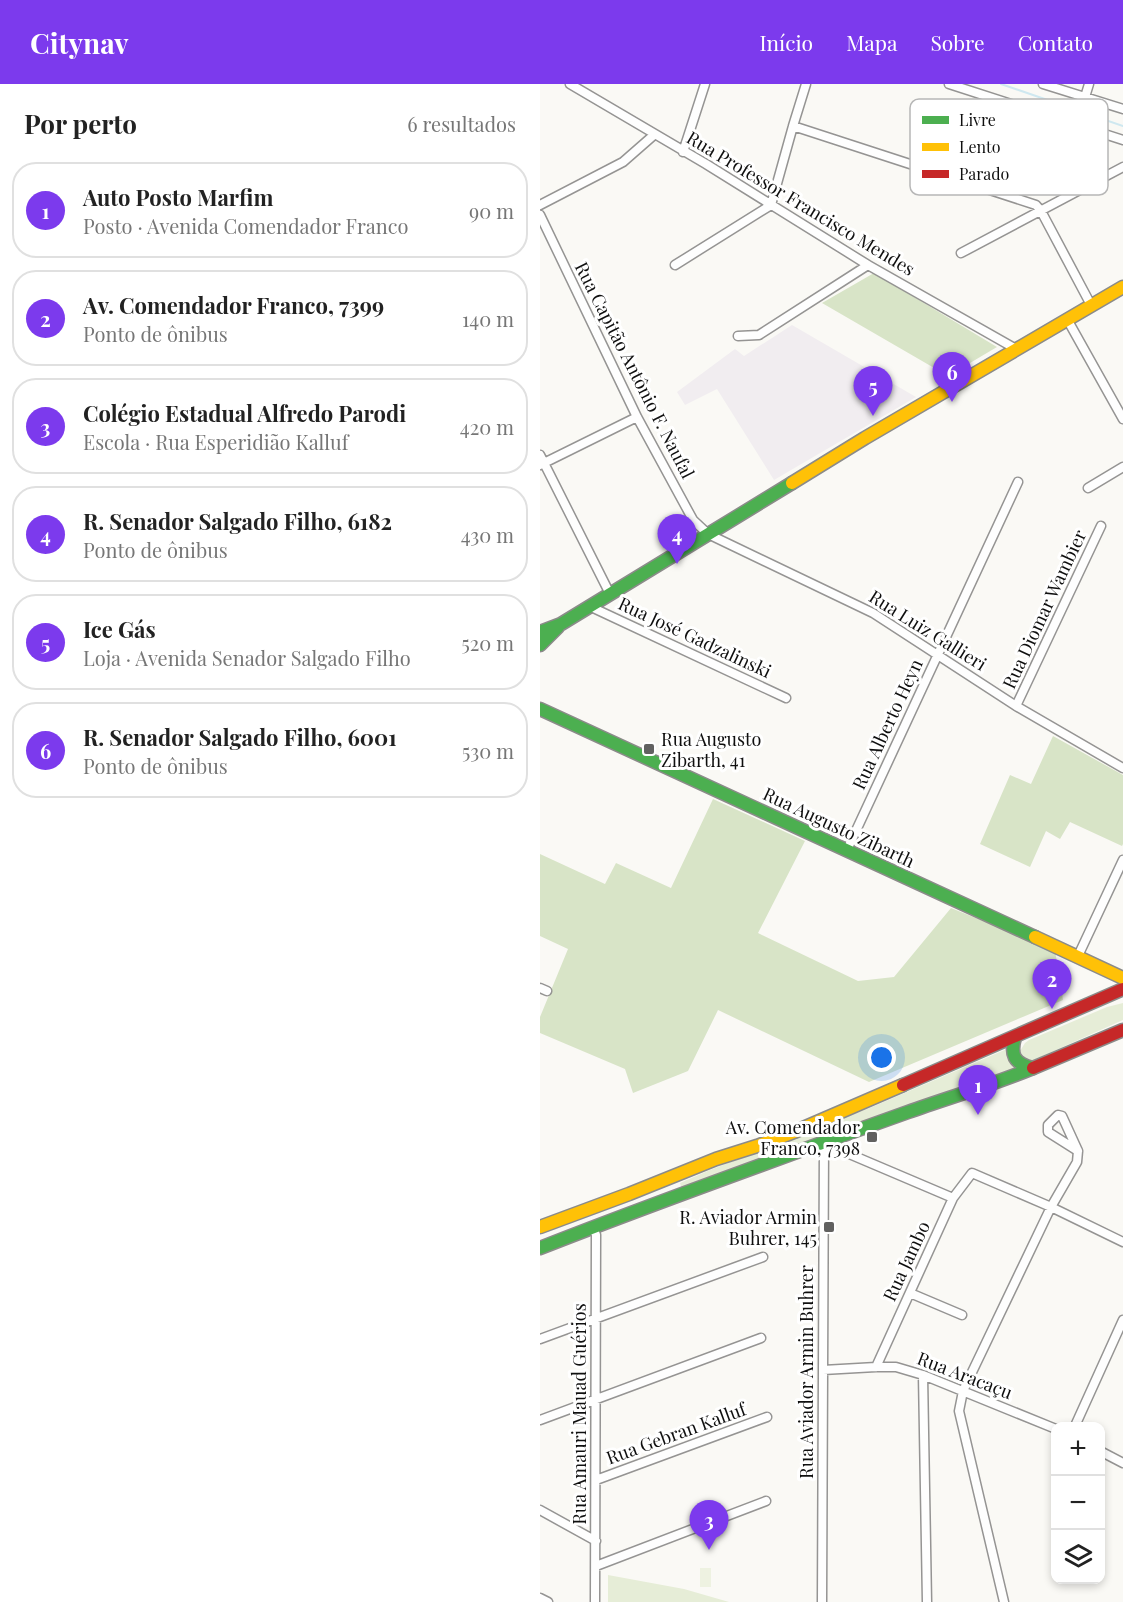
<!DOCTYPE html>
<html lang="pt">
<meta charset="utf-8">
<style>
:root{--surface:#fff;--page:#f6f6f6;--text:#222;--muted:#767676;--line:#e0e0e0;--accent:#7c3aed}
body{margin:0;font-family:"Playfair Display",serif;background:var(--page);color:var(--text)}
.controls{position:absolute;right:18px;bottom:18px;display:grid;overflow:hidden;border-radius:12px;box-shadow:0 3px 9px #0003}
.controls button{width:54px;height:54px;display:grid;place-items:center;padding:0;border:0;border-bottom:2px solid var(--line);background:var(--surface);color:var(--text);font:30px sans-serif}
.you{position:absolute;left:342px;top:974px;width:21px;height:21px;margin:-15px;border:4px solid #fff;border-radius:50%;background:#1a73e8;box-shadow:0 0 0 9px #1a73e833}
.badge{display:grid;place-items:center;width:39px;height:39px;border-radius:50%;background:var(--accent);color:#fff;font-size:20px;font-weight:700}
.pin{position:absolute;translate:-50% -50px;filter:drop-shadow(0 2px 3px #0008)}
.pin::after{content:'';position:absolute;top:32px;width:21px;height:18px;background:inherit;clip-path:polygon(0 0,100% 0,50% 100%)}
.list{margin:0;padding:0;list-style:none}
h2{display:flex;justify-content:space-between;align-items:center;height:78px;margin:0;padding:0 24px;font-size:26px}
h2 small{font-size:20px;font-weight:400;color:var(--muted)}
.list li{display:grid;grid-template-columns:39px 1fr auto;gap:18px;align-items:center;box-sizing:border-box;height:96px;margin:0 12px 12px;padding:0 12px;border:2px solid var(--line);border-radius:24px}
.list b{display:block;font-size:22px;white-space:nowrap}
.list p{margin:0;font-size:20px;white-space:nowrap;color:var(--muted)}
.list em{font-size:20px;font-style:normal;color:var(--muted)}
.icon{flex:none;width:33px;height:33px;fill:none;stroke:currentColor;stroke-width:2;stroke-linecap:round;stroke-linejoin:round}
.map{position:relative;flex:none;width:583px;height:1518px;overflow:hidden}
header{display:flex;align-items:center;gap:36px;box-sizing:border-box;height:84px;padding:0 30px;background:var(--accent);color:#fff}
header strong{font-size:28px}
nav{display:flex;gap:33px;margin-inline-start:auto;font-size:21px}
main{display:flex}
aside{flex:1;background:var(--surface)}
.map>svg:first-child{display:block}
</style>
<header>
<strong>Citynav</strong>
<nav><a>Início</a><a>Mapa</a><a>Sobre</a><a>Contato</a></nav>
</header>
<main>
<aside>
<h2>Por perto<small>6 resultados</small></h2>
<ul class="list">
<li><span class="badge">1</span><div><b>Auto Posto Marfim</b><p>Posto · Avenida Comendador Franco</p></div><em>90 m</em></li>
<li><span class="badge">2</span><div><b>Av. Comendador Franco, 7399</b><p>Ponto de ônibus</p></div><em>140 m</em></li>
<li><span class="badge">3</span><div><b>Colégio Estadual Alfredo Parodi</b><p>Escola · Rua Esperidião Kalluf</p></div><em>420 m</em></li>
<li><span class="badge">4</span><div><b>R. Senador Salgado Filho, 6182</b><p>Ponto de ônibus</p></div><em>430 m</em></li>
<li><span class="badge">5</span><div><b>Ice Gás</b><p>Loja · Avenida Senador Salgado Filho</p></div><em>520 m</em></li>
<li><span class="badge">6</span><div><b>R. Senador Salgado Filho, 6001</b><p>Ponto de ônibus</p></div><em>530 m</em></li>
</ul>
</aside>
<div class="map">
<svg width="583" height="1518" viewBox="0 0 583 1518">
<rect width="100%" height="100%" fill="#faf9f5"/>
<!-- industrial -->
<path fill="#f1edf0" d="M252,241L376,313L234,396L177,305L145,321L137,308L195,265L204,272Z"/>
<!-- green -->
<path fill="#e6edd7" d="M583,919V936L489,978L484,974L480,967L485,959L489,956L567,923Z
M469,964L480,982L142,1106L140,1099L170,1086L332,1023Z
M68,1491L144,1505L189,1518H68Z"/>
<!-- forest -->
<path fill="#d8e4c7" d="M334,189L457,263L408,292L282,219Z
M513,652L583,691V760L582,762L530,738L520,755L506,747L490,783L440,760L470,691L491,700Z
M173,715L265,757L218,849L318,897L354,893L411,824L515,866L523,916L329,998L178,926L148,987L93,1009L85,985L0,949V933L28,865L0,852V770L65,800L76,779L131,804Z"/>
<!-- pitch -->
<path fill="#eef2e1" d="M160,1484H171V1503H160Z"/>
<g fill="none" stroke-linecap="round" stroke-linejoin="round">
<!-- stream -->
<path stroke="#cfe8f0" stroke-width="2" d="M461,0L583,42"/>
<!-- street casing -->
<g stroke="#959493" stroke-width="11">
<path id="street" d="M30,0L166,80L328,181L476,265
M409,0L583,56
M503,0L583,25
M545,13L549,0
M253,42L496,121L501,127L551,221
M143,68L165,0
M0,121L83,78L115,50
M0,131L97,333L153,436L168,450L333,529L476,622L583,684
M421,169L583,83
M135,181L231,121L253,42L266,0
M527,235L583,335
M198,252L219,251L328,181
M0,371L70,510
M0,381L97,333
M548,404L583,383
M49,522L246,614
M476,622L561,442
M307,766L478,398
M538,872L583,776
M0,904L7,907
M518,1031L522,1032L538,1067L508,1048V1041Z
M307,1069L413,1114
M53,1143L56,1151L55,1518
M370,1209L422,1231
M0,1255L223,1173
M336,1283L413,1114L432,1089L511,1123L583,1158
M283,1286L336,1283H356L383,1291L516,1345
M383,1291L387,1518
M0,1336L221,1254
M535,1342L583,1236
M560,1367L583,1379
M56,1396L227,1333
M0,1426L56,1457
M56,1482L226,1417
M0,1514L8,1518
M282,1518L284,1059
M464,1518L419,1327L423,1307L511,1123L537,1078L538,1067"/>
</g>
<!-- fast casing -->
<g stroke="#8b8b89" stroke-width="15">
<path id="fast" d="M0,548L21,540L252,399
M0,561L18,543
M0,625L495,853
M475,953C470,971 474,979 492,984
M0,1164C122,1116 245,1072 368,1028C410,1013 452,1001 493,984"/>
</g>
<!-- slow casing -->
<g stroke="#8b8b89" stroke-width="15">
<path id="slow" d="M252,399L325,354L583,203
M495,853L583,894
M0,1143L89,1110L176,1075L217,1062L254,1048L363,1001"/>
</g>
<!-- jam casing -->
<g stroke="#8b8b89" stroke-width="15">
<path id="jam" d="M493,984L583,946
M363,1001L583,905"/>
</g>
<!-- street -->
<use href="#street" stroke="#fefefe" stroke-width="8"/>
<!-- fast -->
<use href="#fast" stroke="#4caf50" stroke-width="12"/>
<!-- slow -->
<use href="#slow" stroke="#ffc107" stroke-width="12"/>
<!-- jam -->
<use href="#jam" stroke="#c62828" stroke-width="12"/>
</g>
<!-- markers -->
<g fill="#616160" stroke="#fff" stroke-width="2">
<rect x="103" y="659" width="12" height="12" rx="3"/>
<rect x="326" y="1047" width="12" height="12" rx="3"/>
<rect x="283" y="1137" width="12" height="12" rx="3"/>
</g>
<g text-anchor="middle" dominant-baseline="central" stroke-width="6" stroke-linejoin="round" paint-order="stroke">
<!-- street labels -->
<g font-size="18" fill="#0f0f0f" stroke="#fff">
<text transform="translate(261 119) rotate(31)">Rua Professor Francisco Mendes</text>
<text transform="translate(95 286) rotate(63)">Rua Capitão Antônio F. Naufal</text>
<text transform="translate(504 525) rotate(-65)">Rua Diomar Wambier</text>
<text transform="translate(388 546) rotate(32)">Rua Luiz Gallieri</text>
<text transform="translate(155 553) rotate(25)">Rua José Gadzalinski</text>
<text transform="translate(347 640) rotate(-65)">Rua Alberto Heyn</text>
<text transform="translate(299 743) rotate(25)">Rua Augusto Zibarth</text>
<text transform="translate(366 1177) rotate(-65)">Rua Jambo</text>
<text transform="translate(266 1288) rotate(-90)">Rua Aviador Armin Buhrer</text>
<text transform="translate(425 1291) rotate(21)">Rua Aracaçu</text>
<text transform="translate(39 1330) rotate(-90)">Rua Amauri Mauad Guérios</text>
<text transform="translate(136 1349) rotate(-20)">Rua Gebran Kalluf</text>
</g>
<!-- poi labels -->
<g font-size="18" fill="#0f0f0f" stroke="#fff" text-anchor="end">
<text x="121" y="655" text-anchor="start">Rua Augusto<tspan x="121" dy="21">Zibarth, 41</tspan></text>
<text x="320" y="1043">Av. Comendador<tspan x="320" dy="21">Franco, 7398</tspan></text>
<text x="277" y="1133">R. Aviador Armin<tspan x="277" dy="21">Buhrer, 145</tspan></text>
</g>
</g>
<!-- legend -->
<rect x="370" y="15" width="198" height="96" rx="9" fill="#fff" stroke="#b7b7b7" stroke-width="1.5"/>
<rect x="382" y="32" width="27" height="8" fill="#4caf50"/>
<rect x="382" y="59" width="27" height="8" fill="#ffc107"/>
<rect x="382" y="86" width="27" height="8" fill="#c62828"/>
<g font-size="16" fill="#0f0f0f">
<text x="419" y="42">Livre</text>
<text x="419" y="69">Lento</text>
<text x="419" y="96">Parado</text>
</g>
</svg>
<div class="controls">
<button>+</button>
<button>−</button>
<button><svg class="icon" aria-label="layers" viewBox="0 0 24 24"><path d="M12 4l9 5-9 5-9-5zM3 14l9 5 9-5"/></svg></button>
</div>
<div class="you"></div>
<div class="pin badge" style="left:438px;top:1031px">1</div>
<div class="pin badge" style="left:512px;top:925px">2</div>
<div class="pin badge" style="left:169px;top:1466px">3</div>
<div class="pin badge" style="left:137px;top:480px">4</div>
<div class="pin badge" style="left:333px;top:332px">5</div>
<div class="pin badge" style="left:412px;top:318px">6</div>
</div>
</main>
